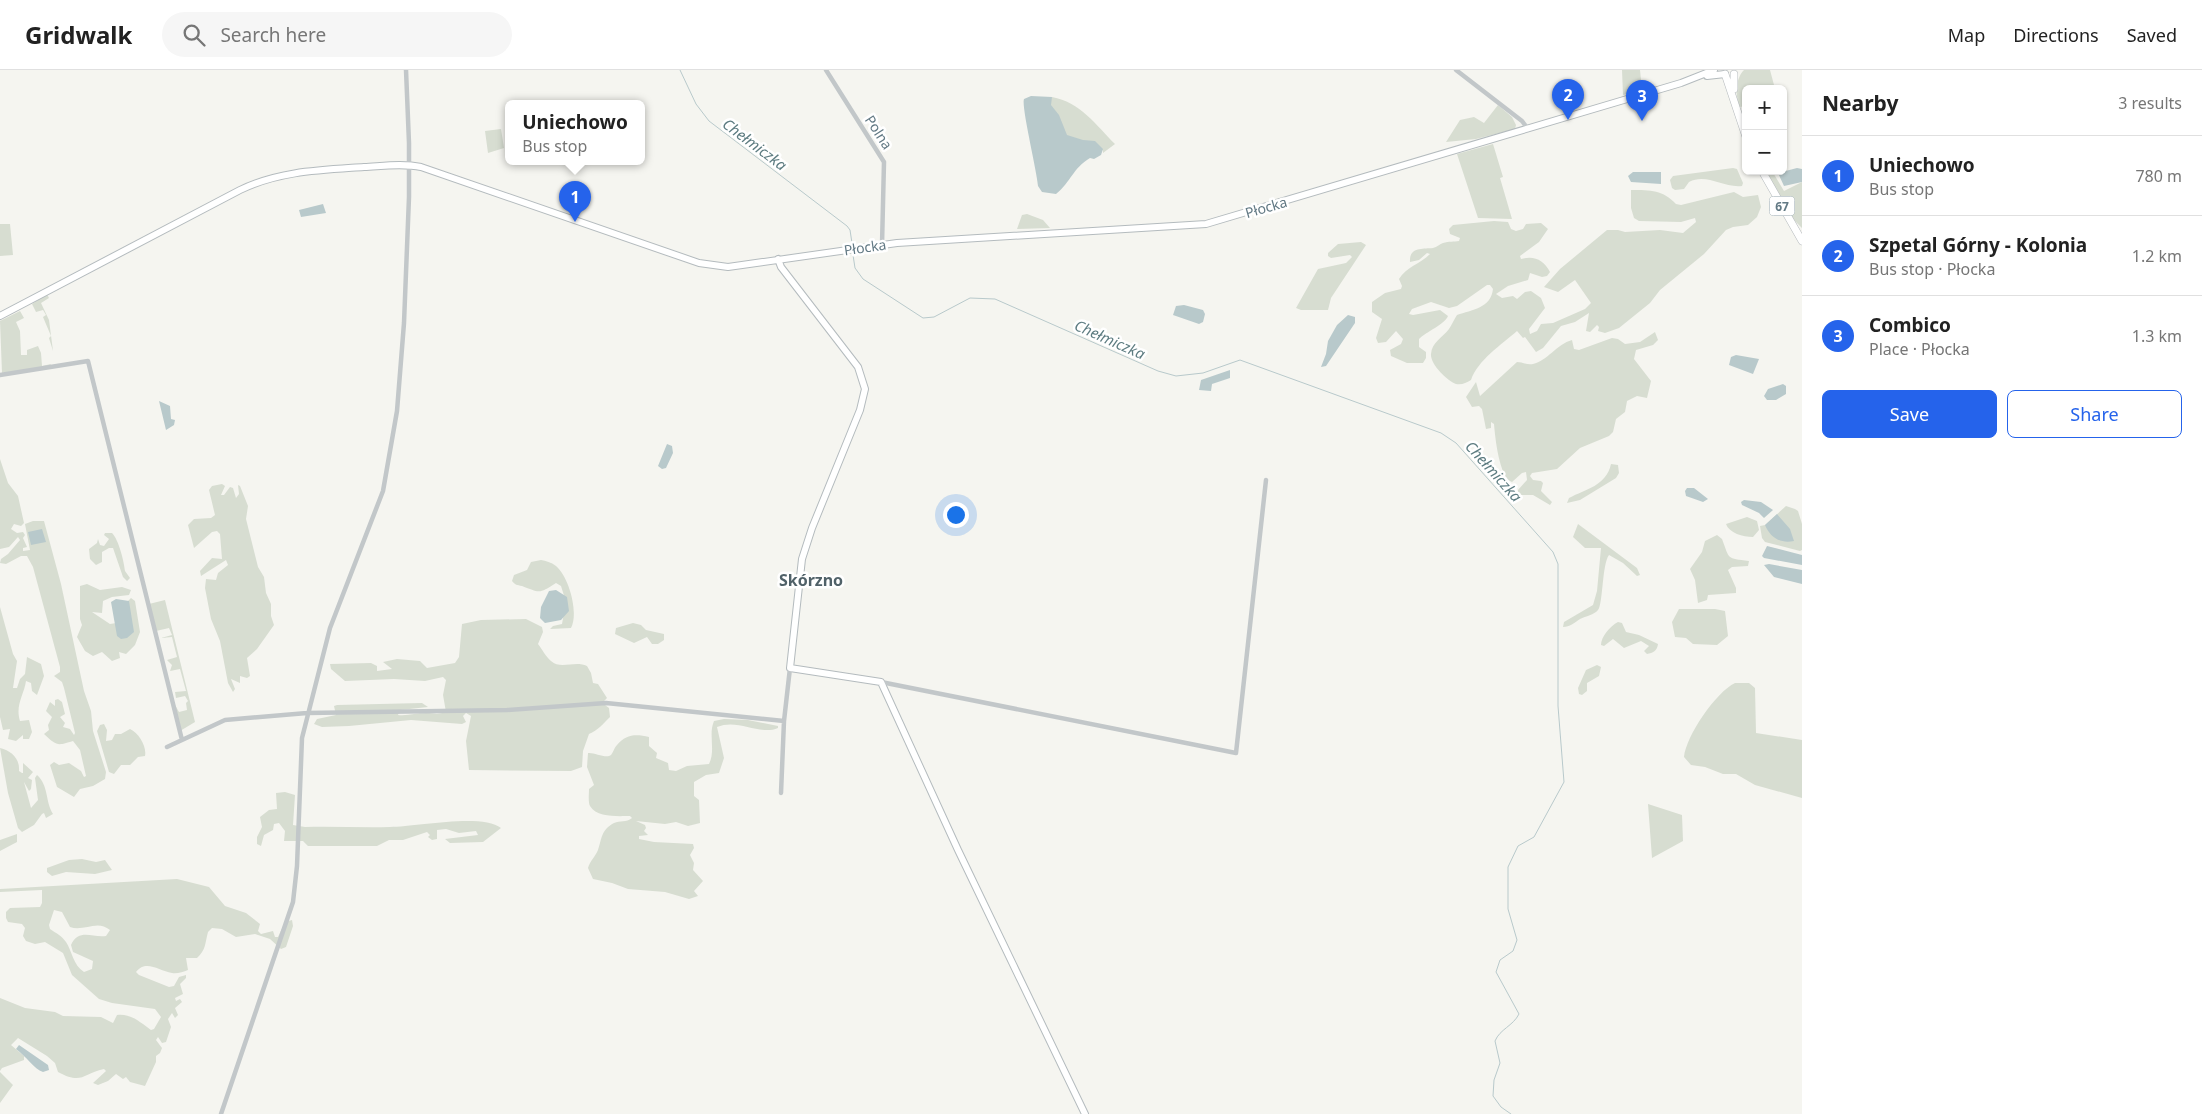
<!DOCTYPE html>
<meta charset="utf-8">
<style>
:root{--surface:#fff;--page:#f6f6f6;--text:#222;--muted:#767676;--line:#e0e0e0;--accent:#2563eb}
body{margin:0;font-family:"Noto Sans",sans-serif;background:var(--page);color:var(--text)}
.controls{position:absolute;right:15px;top:15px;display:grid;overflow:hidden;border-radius:8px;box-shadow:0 1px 4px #0004}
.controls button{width:45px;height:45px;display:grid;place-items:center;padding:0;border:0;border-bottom:1px solid var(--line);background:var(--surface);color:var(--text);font:25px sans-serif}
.you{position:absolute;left:955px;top:444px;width:18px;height:18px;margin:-12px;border:4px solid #fff;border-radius:50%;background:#1a73e8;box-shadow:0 0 0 8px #1a73e833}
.badge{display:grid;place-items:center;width:32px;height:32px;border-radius:50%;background:var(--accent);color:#fff;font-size:16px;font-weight:700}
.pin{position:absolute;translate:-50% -41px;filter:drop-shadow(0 1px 2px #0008)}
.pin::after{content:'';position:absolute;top:26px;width:18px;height:15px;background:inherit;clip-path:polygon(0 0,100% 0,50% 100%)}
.popup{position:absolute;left:505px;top:30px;width:140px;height:65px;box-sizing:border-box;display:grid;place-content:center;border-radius:8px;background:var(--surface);filter:drop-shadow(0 1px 4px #0005);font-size:16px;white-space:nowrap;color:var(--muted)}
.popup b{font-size:19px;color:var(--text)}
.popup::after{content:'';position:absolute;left:50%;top:100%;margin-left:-10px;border:10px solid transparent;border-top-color:var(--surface)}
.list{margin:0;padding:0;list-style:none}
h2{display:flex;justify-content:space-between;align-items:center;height:65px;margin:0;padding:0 20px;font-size:21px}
h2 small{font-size:16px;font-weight:400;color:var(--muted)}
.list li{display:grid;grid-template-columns:32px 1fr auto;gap:15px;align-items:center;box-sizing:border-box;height:80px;padding:0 20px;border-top:1px solid var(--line)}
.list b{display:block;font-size:19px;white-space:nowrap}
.list p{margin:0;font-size:16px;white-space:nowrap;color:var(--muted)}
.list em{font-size:16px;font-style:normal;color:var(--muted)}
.actions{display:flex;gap:10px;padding:15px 20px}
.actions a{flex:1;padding:11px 0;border:1px solid var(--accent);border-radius:8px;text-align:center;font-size:18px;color:var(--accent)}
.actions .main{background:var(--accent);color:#fff}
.icon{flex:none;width:28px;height:28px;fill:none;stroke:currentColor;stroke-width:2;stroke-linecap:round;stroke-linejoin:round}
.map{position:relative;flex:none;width:1802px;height:1044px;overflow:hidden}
header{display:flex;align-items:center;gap:30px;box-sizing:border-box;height:70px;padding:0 25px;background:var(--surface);border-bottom:1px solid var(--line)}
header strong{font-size:24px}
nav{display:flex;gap:28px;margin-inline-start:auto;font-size:18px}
.search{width:350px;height:45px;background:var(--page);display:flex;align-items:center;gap:12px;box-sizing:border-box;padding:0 18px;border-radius:28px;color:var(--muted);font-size:19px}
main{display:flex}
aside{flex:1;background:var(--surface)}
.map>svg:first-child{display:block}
</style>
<header>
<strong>Gridwalk</strong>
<div class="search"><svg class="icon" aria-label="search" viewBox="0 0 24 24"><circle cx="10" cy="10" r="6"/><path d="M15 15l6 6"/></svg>Search here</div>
<nav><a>Map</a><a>Directions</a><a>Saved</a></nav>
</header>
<main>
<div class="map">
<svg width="1802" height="1044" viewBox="0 0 1802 1044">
<rect width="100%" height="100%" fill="#f5f5f0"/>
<!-- green -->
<path fill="#d7ddd1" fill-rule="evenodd" d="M1622,0H1640L1642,20L1623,25Z
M1744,0H1770L1774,15L1746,19V36L1740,37C1735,27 1735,9 1744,0Z
M1052,27C1080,32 1096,55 1115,74L1103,83V80L1038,110L1028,53Z
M1498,35L1512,47L1516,55L1515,59L1476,69L1446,72L1460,50L1474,47L1484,53Z
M501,59L504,78L488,83L485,61Z
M1493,74L1503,107L1500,108L1512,149L1478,148L1457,84Z
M1733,98L1737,99L1743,113L1742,116C1722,118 1707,103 1689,112L1684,119L1675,120L1672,118L1670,110L1673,106Z
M1766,101H1772L1784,121L1802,112V158L1793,149L1783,132L1789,128L1782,129Z
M1631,120C1651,120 1663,120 1676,134L1681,135L1734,122L1743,127L1758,125L1761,137L1757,147L1748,155L1733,157L1726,160L1704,184L1660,220L1650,233L1619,258L1605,263L1598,261L1599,257L1597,255L1590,262L1586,261L1589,243L1575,252L1561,256L1543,278L1536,282L1525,267L1523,268L1517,261C1501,275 1478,290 1471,310C1466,313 1462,315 1456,314C1447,311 1430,294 1431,284C1432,272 1442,268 1449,259C1452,254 1454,250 1457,245C1472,240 1491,238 1493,219L1490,215H1487L1457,236L1449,238L1431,232L1412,239L1409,244L1413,245L1440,240L1448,246C1445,254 1426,262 1419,269V277L1426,282V288L1423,293H1407L1391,286L1390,280L1401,274L1403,269L1396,261L1386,272L1378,273L1376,268L1382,249L1372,242V232L1385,223L1401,219L1402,216L1399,209C1406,197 1420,194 1430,184L1427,183L1419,190L1410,192C1409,177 1422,179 1433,178C1437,177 1440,174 1443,173C1449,171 1454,172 1459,171L1460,168L1450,164L1449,159L1453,155L1494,151L1508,152L1511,159L1516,161L1523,159L1526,154L1541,153L1548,159L1539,172L1520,186L1521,189C1534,185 1544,190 1550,202L1547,206L1542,207L1530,203L1528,210L1508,216L1496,224L1502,228L1513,226L1517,229L1525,222L1531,221L1541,228L1545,238L1529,259L1530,264L1537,261L1541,254L1553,253L1585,239L1591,233L1575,210L1558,222L1544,217L1560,199L1607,160H1618L1625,162L1660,160L1683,163L1696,152L1695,148L1681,152L1639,151L1634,148L1631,138Z
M1027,144L1043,150L1050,158L1017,159L1022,145Z
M0,154H10L13,185L0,186Z
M1361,172L1366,175L1331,228L1328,240H1301L1296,238L1318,199L1346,193L1352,187L1350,185L1331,188L1328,186V183L1338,174Z
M47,224L49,228L41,233L49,250L53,281L49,268L51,266L43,247L46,245L43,240L36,242L32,234Z
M20,241L24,248L16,252L20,261L21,285H27V280L38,276L41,283L42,296L51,294L50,296L2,303L0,251Z
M1655,262L1658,270L1653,275L1636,280L1634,289L1651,311L1647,328L1637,326L1627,331L1625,342L1616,349L1613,362L1609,366L1580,378L1557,399L1532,403L1530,406L1533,410L1541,411L1543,413L1541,421L1552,432L1550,435L1533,425H1517L1518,420L1527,410L1526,402L1522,403L1512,412C1499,408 1495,366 1494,354L1491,352V358L1486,359L1482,339L1479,336L1472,337L1466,327L1476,312L1480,326L1517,292C1522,292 1527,295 1533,294C1547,291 1557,274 1572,270L1574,279L1579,280L1612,268L1618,269L1625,274L1640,272Z
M0,389L8,413L18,426L24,453L21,456L14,454L11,459L17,463L23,462L25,465L23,468L27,477L23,478V481L30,480L25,454L33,451H44L61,514L84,621L91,641L93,661L106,702L105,709L93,716L80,719L74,727L57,717L50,695L54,692L59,695L69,693L81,701L84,707L86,706L80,680L73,671C57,676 57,676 44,664L49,660L48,655L52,647L46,641L50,632L55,636V630L58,629L62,632L65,644L60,647L65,653L63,657L70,659L74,665L75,663L64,618L62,612L54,606L60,602V597L33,497L27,486H21L6,494L0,493L1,489L8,484L20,470L18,467L9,477L0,479Z
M1611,394L1618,395L1619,403L1616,408L1580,430L1567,433L1569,428C1586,419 1606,416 1611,394Z
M222,414L225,416L221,425H224L230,417L233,418L236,428L239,424L238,415L240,416L248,436L246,449L258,497L264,507L266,523L271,534V546L274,555L257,579L247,588L250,606L247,608L240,606V613L231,609L235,619L233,622L228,613L220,571L211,549L205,518L206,509L216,510L218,503L228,495L226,490L201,506L200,501L212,488L222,489L220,464L217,461L212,462L194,478L188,455L194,449L211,448L215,445L209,420L212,416Z
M1786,436L1795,439L1798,441L1802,454V480L1800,481L1765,472L1762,468L1760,456L1765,455Z
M1747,447L1757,451L1759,460L1753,467C1743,467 1729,463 1726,454Z
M1578,454L1637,498L1640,505L1637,506L1623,493L1609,485C1602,494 1603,535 1598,540C1594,545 1586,546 1580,549C1574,553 1570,557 1563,557L1564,552L1593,535L1597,521L1601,478H1585L1573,467Z
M105,463H112C119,470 124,492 125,501L130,508L127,511L123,507L113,478H109L102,482V492L96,495L90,489L89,479L97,473L98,469L100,475L104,476L109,469L104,465Z
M1717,465L1722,469C1730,490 1726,488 1749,491L1748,496L1732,497L1728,500L1736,518V523L1708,525L1707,530L1698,533L1695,510L1690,499L1702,482L1705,471Z
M541,490C546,491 551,492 556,496C569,507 579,543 571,558L550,559L553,556L562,554L566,532L561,516L556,513C539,524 540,523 522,516C517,515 515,515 512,511L514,505L527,500L531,492Z
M87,514L100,520L122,517L131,520L129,525L112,527L103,531L102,543L92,542L110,554L129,551L125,534L131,528L135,531L140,562L135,575L126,584L119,582L120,588L112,591L102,582L93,586L85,581L77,567L82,555L80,549V516Z
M165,530L195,652L180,661L175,635L179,642L187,640L186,633L188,631L185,626L176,628L175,622L186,621L180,599L170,601L172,595L167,590L177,587L172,567L161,568L172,565L169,558L156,561L149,534Z
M0,537L13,584L17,591L13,618H17L20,609L25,604L27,587L41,594L44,606L37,625L32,621L31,613L26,611C24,625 15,635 20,651L29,650L32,662L29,669H23V665L16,671L8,669L10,659L3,660L0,647Z
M1679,539H1715L1725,541L1728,566L1717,575L1693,574L1686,568L1675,567L1672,552Z
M526,549L542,557L543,562L538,574C542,579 546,587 551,591C561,600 575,590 587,596L591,603L593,613L598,614L607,628L604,631L605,635L609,638L610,647C603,654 598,660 589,664L583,681L582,697L571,701L469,700L466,671L471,646L466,643L463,646L466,652L462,654L411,650L349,656L322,657L314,654L317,649L336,645L334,636L337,635L422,633L428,637L400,640L398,645C408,646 416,643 426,643C434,643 437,645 446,642L443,625L446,610L443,607L425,611L394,609L345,611L331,599L330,594L371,593L377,596V601L392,599L383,592L397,589L420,591L427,598L455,593L459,587L462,554L481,550Z
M1618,552L1622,553L1626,562L1639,565L1658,574C1657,581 1653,583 1647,584L1644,581L1649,576L1641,571L1624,578L1613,569L1604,576L1601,575C1601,567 1610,556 1618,552Z
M633,553L641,555L646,560L664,564V570L658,574H652L647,567L634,573L615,564L616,558Z
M1597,595L1601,597L1599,606L1587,613V621L1582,625L1579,624L1578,618L1586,600Z
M1735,613H1749L1755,618L1756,663L1802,670V728L1755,715L1736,704H1723L1705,697L1691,695L1684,687C1686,666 1716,622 1735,613Z
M724,649L748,650L778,656V658C760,666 738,648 717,657L724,688L719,703L706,705L694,712V726L699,730L700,753L688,756L676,752L665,754L636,751L645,755L646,758L644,761L648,765L639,766V769L654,772L693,774L694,778L690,785L694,793L693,800L703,811L694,821L698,826L689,829L665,822L628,819L612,813L593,809L588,798C590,791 595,787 598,780C602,768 601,760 614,753C620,750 626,753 632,748L630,746C619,746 597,748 590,736C588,732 589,724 589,719L594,715L587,697L588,683C594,682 606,689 611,685C613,683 614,678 617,675C626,664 636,664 649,667V676L657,683L656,688L668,693L669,700L676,701L687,696L709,694C716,680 708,665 714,651Z
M104,654L107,660L106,671L112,670L115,664H121L130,659C139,663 147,677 145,686L138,687L130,695H121L114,704L109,702L97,661L100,655Z
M0,678C12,681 20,689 19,701L22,703H23V693L33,702L28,708L32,710L31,719L29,721L24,712L31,738L38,730L35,708L37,705C49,716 45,731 53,744L46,748L44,743L42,744L34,755L22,762L18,758L8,723Z
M285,722L295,725L293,755L305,757C333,756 362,758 390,757C415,757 482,743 501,758L483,772L450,773L445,769L478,765L476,761L459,763L446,759L437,760V769L432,770L428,767L430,765L427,762L403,770H389L377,776H308L303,771H284L285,761L279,753L274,754L273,760L264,765L261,776L257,774V767L262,757L260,747L269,740L277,739L276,723Z
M1648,734L1682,745L1683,771L1652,788Z
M17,764V772L0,781V770Z
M82,789L96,792L105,790L112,800L95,804L66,802L52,806L47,802V798L69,790Z
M177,809L209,817L225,836L246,843L260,854L258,861L261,864L273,861L275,867H278L285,852L292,850L293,856L286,877L281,879L270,869L255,864L236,867L222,859L212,858L208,862C205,873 206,880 197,888H186L188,900C183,902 177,904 172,903C159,901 146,889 136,902L139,905L169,917L174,916L179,907L186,905V908L180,914L183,924L175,928L176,931L180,929L182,932L175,938L178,945L175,948L172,943L168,949L171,957L166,972L162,973L158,967L156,970L162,978L160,983L156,986V992L145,1016L130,1012L126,1007L123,1009L116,1004L108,1011L98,1015L93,1013L106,1001L104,999C82,1004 82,1015 58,1002L55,993L47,986L18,968L11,975L24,986V990L2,998L0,1001V928L25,938L55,942L63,946L101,947L113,953L117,945C131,943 141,953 151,960L154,959L161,947L155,939L112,933L99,929L72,905L63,883L45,872L35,874L26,871L23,866L25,858L22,854L8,852L6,848V842L10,838L40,837L42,833V820L0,822V819ZM54,840L62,842L70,857C84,862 97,849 110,860L106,866C92,868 79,858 71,875L73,882L93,891L92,899L84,902C73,895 72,881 66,872C62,866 56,863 50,859L49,855Z
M0,1002L13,1015L0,1033Z"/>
<!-- water -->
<path fill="#b8c9cb" d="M1031,26L1052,27L1051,35L1059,45L1067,65L1083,70L1095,71L1103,79L1101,85L1094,89L1090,88C1073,98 1071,112 1056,124L1042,122L1038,116C1037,101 1021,36 1024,29Z
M1797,98L1802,99V112L1784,116L1778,103Z
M1633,102H1661V114L1631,112L1628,106Z
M323,134L326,143L301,147L299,140Z
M1184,235L1203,240L1205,244L1203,252L1199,254L1173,245L1176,236Z
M1348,245L1355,247V253L1326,296L1321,297L1326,284L1328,271L1337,255Z
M1736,285L1759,289L1753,304L1729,295L1731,287Z
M1230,300V308L1212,314L1211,321L1199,320L1201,310Z
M1783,314L1786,316V324L1776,330H1767L1764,326L1768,319Z
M159,331L170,336L171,349L175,350L174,355L166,360Z
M667,374L672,376L673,383L666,398L662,399L658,396Z
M1687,418H1694L1708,429L1703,432L1686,426L1685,421Z
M1744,430L1761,432L1773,440L1764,448L1759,443L1742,435L1741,432Z
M1777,444L1790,459L1794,471C1780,474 1770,467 1765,455Z
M42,459L46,472L31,475L28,462Z
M1767,476L1802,485V495L1764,488L1762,486Z
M1769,494L1802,500V514L1774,507L1764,495Z
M556,520L567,527L569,541L561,550L545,553L540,548L541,537L549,521Z
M116,529L129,531L134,562L127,568L121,569L117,566L111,532Z
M19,975L48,995L49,1000L43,1002C34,999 26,986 16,979Z"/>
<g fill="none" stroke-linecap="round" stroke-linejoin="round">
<!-- stream -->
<path stroke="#b8c9cb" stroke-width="1" d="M680,0L696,34L709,51L847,156L850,160L852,173
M853,185L855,198L863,209L923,248L934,247L970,228L995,229L1158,301L1176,306L1203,303L1240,290L1441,363L1456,373L1553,482L1558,494V636L1564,712L1534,767L1518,776L1508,797V839L1517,870L1513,881L1500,890L1496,902L1519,944C1513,956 1500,959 1495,971L1500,993L1494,1010L1493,1026L1501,1037L1511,1044"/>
<!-- secondary casing -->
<g stroke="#b4bbbe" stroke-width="8">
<path id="secondary" d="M1707,6L1725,4
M778,189L781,197L858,297L865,319L860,340L812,458L802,489L790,598L881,612L958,780L1085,1044
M0,246L240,120C279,101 321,100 364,97C383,96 403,93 421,97L699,193L728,197L897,173L1206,154L1681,13L1714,0"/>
</g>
<!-- primary casing -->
<g stroke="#b5babd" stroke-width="8">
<path id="primary" d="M1725,4L1746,67
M1734,4V19
M1762,101L1802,171"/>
</g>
<!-- street -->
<path stroke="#c2c7c9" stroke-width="4.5" d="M826,0L884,92L882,175
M1456,0L1522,51L1528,59
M0,305L88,291L182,670
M881,612L1236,683L1266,410
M167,677L225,650L307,643L507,640L606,633L784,651L790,598
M781,723L784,651
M221,1044L293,832L297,796L302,668L330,558L383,421L397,341L404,253L409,127V73L406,0"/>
<!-- secondary -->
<use href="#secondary" stroke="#fff" stroke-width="6"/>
<!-- primary -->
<use href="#primary" stroke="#fff" stroke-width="7"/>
</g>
<g text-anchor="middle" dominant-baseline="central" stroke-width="5" stroke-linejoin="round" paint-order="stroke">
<!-- shield labels -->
<rect fill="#fff" stroke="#91a1a9" stroke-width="1" x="1769.5" y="126.5" width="25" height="19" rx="4"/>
<g font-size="12" font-weight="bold" fill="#627984">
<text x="1782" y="136">67</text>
</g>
<!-- street labels -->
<g font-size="14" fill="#627984" stroke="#fff">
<text transform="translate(879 62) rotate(57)">Polna</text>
<text transform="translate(1266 137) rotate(-16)">Płocka</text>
<text transform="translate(865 177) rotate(-8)">Płocka</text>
</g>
<!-- water labels -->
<g font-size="15" font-style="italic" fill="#5d7c81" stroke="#fff">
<text transform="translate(755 74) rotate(37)">Chełmiczka</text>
<text transform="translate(1110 269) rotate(24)">Chełmiczka</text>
<text transform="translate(1494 401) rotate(48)">Chełmiczka</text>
</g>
<!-- quarter labels -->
<g font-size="16" font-weight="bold" fill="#506168" stroke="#fff">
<text x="811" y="510">Skórzno</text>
</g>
</g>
</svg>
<div class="controls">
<button>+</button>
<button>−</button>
</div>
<div class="you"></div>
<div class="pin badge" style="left:575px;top:152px">1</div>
<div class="popup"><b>Uniechowo</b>Bus stop</div>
<div class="pin badge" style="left:1568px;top:50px">2</div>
<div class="pin badge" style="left:1642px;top:51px">3</div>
</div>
<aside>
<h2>Nearby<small>3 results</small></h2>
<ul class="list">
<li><span class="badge">1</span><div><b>Uniechowo</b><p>Bus stop</p></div><em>780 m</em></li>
<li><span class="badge">2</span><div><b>Szpetal Górny - Kolonia</b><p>Bus stop · Płocka</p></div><em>1.2 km</em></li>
<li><span class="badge">3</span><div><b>Combico</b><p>Place · Płocka</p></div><em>1.3 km</em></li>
</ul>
<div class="actions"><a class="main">Save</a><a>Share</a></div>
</aside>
</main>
